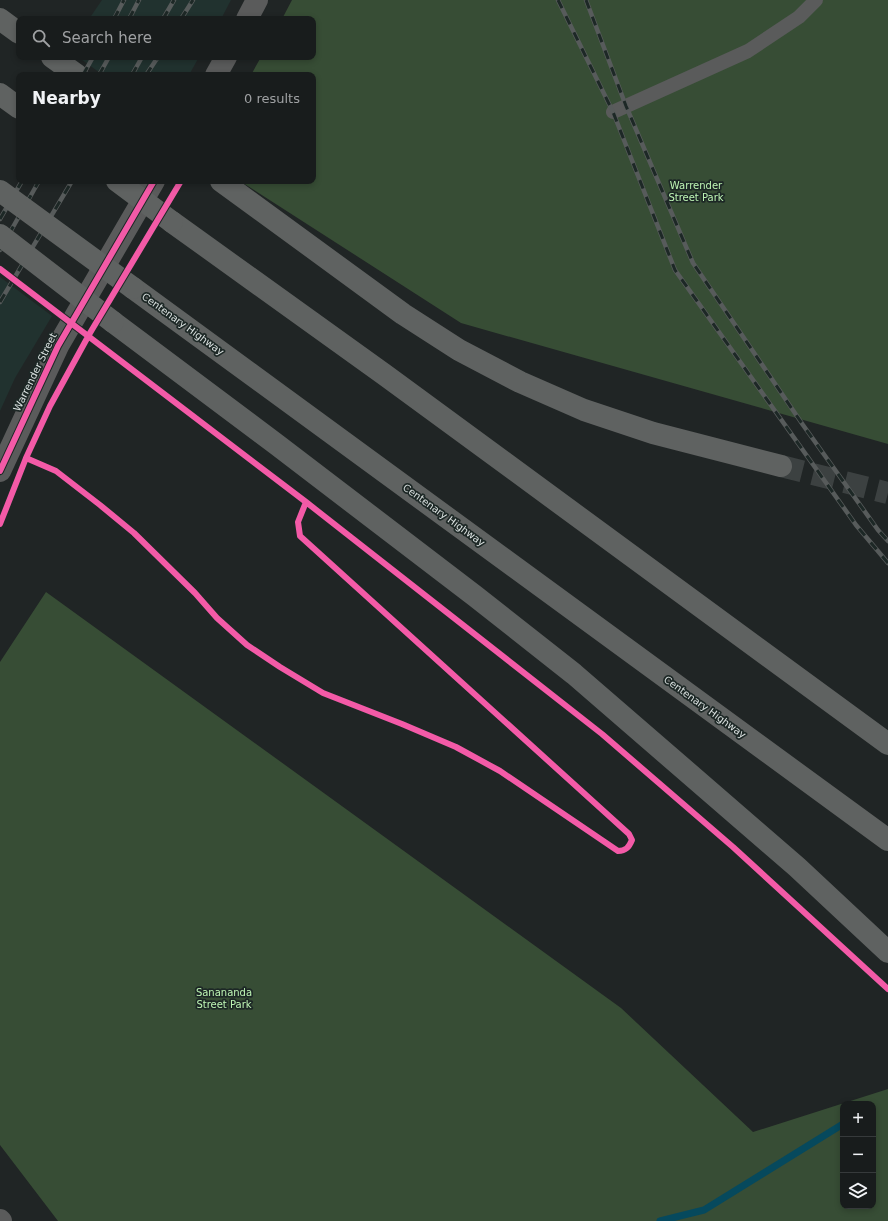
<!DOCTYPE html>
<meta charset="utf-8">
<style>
:root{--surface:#181c1c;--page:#212525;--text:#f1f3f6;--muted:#9fa1a3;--line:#363a3b}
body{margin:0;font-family:"DejaVu Sans",sans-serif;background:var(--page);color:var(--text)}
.controls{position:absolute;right:12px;bottom:12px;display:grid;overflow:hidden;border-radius:8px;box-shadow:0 2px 6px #0003}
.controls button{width:36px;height:36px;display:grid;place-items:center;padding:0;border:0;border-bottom:1px solid var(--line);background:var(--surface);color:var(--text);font:20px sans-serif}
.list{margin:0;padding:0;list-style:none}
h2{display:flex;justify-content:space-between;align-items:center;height:52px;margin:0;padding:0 16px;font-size:17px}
h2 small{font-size:13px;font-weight:400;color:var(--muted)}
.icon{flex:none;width:22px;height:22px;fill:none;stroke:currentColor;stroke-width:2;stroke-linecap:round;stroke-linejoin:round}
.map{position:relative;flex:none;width:888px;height:1221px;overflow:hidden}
.search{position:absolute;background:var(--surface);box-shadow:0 2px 6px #0003;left:16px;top:16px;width:300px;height:44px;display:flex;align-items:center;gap:10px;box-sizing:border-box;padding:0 14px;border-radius:8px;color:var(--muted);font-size:15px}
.panel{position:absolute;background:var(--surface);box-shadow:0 2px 6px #0003;left:16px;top:72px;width:300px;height:112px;border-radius:8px}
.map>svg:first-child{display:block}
</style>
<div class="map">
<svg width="888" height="1221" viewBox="0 0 888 1221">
<rect width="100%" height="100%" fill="#202525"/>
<!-- built -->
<path fill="#21322f" d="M102,0H231L221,19H89Z
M78,57H199L189,75H103Z
M0,277L52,316L15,378L0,411Z"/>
<!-- green -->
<path fill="#374d35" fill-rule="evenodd" d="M292,0H888V444L461,323L240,181H313V75H251L261,57H313V19H282Z
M46,592L621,1008L753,1132L888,1089V1221H58L0,1145V662ZM843,1104H873V1206H843Z"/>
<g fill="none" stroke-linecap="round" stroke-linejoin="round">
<!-- stream -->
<path stroke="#06495d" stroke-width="7" d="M660,1221L704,1210L843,1124"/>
<!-- motorway-tunnel -->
<path stroke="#3c4141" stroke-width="22" stroke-dasharray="22 11" stroke-linecap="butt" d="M781,466L888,493"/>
<!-- service -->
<path stroke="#5a5b5b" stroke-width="14" d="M613,112L748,51L799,17L816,0"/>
<!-- tertiary -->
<path stroke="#5a5b5b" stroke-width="22" d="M247,19L257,0
M216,75L226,57
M0,471L58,346L154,181
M0,1220L1,1221"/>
<!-- motorway -->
<path stroke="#5f6261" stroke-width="22" d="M0,19L19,33
M52,57L77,75
M0,94L19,108
M221,181L403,314L459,350L520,382L584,410L653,433L781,466
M172,222L385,375L888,744
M133,288L888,840
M113,322L276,444L475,596L574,674L797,867L888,952"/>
<!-- rail casing -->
<g stroke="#575b5b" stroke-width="4.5">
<path id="rail" d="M558,0L613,112L675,270L856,525L888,563
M586,0L626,106L693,263L803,425L878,530L888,541
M114,19L124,0
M129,19L139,0
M163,19L174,0
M181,19L193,0
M83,75L93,57
M99,75L109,57
M132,75L142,57
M146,75L158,57
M0,219L22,181
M0,250L39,181
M0,302L72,181"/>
</g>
<!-- rail -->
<use href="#rail" stroke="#1d2826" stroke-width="3" stroke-dasharray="9" stroke-linecap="butt"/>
<!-- motorway-bridge -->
<path stroke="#5f6261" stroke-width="22" d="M117,181L172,222
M0,191L133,288
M0,235L113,322"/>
<!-- cycleway casing -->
<g stroke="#1d2826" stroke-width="8">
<path id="cycleway" d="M0,269L306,502L602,734L733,847L888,989
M26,458L56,471L100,505L134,533L195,593L217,618L247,645L280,667L323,693L402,724L456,747L500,771L618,851C626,851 629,847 632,840L629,834L300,536L298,522L306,502
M0,471L58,346L154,181
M0,524L26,458L50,406L90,333L181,181"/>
</g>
<!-- cycleway -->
<use href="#cycleway" stroke="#f35aa7" stroke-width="6"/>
</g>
<g text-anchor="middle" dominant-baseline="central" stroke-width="3.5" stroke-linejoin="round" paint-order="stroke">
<!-- park labels -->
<g font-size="10" fill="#bef5b4" stroke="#1d2826">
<text x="696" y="185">Warrender<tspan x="696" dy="12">Street Park</tspan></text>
<text x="224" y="992">Sanananda<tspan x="224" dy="12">Street Park</tspan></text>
</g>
<!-- street labels -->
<g font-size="10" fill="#dbe2e1" stroke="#1d2826">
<text transform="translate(183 324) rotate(36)">Centenary Highway</text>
<text transform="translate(35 372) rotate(-64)">Warrender Street</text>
<text transform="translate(444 515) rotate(36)">Centenary Highway</text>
<text transform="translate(705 707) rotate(36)">Centenary Highway</text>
</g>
</g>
</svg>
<div class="controls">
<button>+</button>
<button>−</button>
<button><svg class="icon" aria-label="layers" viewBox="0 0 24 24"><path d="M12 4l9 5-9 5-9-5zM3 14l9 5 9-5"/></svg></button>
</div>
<div class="search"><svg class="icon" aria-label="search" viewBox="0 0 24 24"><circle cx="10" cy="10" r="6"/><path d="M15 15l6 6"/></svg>Search here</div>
<section class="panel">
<h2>Nearby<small>0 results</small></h2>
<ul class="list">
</ul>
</section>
</div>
